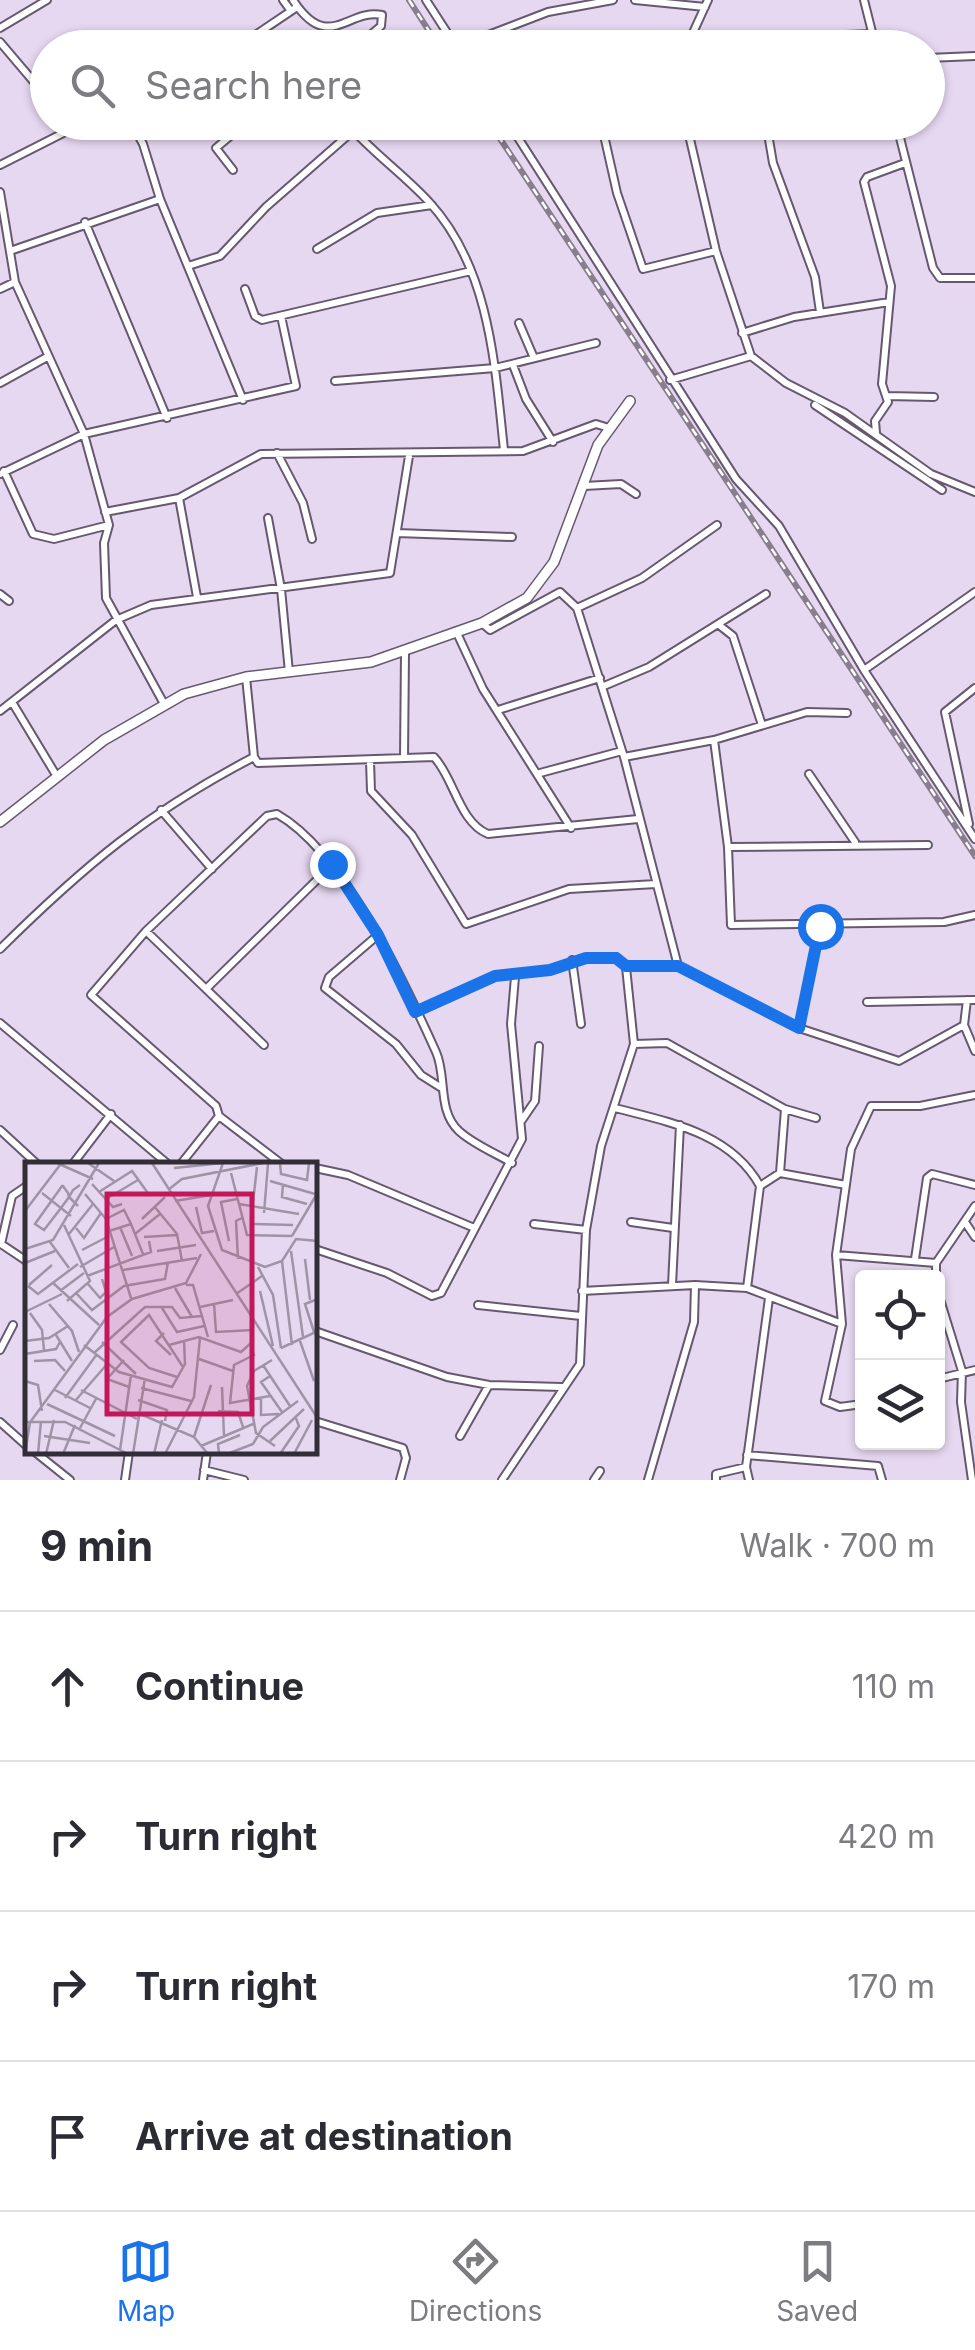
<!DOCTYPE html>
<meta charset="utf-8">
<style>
:root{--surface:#fff;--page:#f7f7f7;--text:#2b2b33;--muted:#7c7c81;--line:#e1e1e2;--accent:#1a73e8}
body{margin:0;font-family:Inter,sans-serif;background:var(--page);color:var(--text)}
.controls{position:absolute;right:30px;bottom:30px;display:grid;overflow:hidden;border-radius:10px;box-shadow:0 2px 8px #0004}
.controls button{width:90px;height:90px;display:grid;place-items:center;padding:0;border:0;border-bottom:2px solid var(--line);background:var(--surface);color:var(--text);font:50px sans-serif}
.stop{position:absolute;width:30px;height:30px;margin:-22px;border:8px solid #1a73e8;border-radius:50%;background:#fff}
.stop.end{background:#1a73e8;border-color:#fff;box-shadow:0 2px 10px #0008}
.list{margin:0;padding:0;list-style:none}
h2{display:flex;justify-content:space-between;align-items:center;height:130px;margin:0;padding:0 40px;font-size:42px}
h2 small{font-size:32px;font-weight:400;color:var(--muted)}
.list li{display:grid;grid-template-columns:65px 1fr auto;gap:30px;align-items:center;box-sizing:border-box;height:150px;padding:0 40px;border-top:2px solid var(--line)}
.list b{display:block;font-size:38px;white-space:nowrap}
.list em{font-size:32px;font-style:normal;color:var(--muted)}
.icon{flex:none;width:55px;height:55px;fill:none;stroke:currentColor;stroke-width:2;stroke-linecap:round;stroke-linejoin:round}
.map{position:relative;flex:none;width:975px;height:1480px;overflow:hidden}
.search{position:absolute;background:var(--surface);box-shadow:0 2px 8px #0004;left:30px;right:30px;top:30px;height:110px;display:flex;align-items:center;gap:25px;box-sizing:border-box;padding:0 35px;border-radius:55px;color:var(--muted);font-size:38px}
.sheet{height:730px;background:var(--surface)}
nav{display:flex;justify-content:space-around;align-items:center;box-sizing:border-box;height:140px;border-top:2px solid var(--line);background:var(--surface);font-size:28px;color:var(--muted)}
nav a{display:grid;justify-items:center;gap:5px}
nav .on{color:var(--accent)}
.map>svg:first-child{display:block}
</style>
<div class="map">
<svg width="975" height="1480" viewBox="0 0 975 1480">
<rect width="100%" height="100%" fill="#e7d8f1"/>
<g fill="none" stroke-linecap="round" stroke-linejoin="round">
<!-- street casing -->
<g stroke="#66596f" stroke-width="10">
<path id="street" d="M283,0L291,11
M293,0C328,54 348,8 382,15L381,26L355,48
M426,0L457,48
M635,0L705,7
M864,0L876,48
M0,28L47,0
M793,37L796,48
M0,42L39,88L48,89
M457,47L548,12L613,0
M236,48L297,7
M686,48L708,0
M768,48L793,37L872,34
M928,58L975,56
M131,122L143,144L160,199
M346,122C371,152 404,174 430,203C490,269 495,366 504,450
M508,122L736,479L779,526L864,670L975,839
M601,122L617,193L643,269L716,251
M686,122L716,251L751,356L786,383L845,413L931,474L975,492
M766,122L773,163L815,277L820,312
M896,122L933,268L940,278H975
M0,165L85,122
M233,170L216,148L247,122
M0,192L15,282L84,434L109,525L104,543L106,598L163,702
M85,222L167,418
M317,249L377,213L432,205
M10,251L160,199L243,400
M188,266L220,256L266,207L353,131
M0,289L15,282
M245,289L255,316L262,320L471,271
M519,323L534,358
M742,333L794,317L889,302
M513,365L526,399L553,442
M670,380L751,356
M335,381L495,368L596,343
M0,383L47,357
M887,396L934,397
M815,405L942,490
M876,433L875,421L888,402L882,384L891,286L864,182L867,177L905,163
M277,453L303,503L312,539
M4,471L33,534L54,539L109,525
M0,474L84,434L296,386L281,316
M584,486L621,484L636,494
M179,498L197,597
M105,512L179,498L261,454L523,451L596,424L609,428
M268,518L281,589L289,672
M397,533L512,537
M0,594L9,601
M577,608L642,578L717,525
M482,623L490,630L560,592L577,608L624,757L678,966
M719,625L733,636L761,722
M456,631L483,689L571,828
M864,670L975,592
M246,677L254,757
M604,686L649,667L766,594
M12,702L56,775
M498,710L600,678
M0,711L116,620L151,605L390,573L409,456
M714,740L728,847L731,925L944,922L975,915
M624,757L714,740L807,712L847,713
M404,758L405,652
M370,761L371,791L412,835L466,924L569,889L656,884
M540,773L622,751
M809,774L855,842
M161,810L212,869
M969,824L945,712L975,688
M728,847L928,845
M147,932L264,1045
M378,935L329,977L325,988L396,1044L421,1075L440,1087
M0,949C84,866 148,812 254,757L258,763L434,757C454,778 459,822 488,834L638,819
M572,960L581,1024
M208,987L332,865
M867,1002L975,1000
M415,1012L495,976L551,970L586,958L616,957L626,967L678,966L799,1028L899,1061L964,1025L967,1000
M0,1023L169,1165
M964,1025L975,1051
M799,1028L820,926
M634,1044L667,1043L785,1109L816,1118
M615,1108C669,1122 731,1133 760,1186L780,1173L846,1185
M522,1120L535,1101L539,1046
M0,1130L38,1165
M72,1165L111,1114
M180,1165L219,1116
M283,1165L219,1116L216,1106L91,995L146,931L267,816L277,814C344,852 405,983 436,1052C447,1076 437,1111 459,1131C473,1144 495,1153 512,1163
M315,1168L348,1175L472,1227
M780,1173L785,1109
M28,1185L12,1196L1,1244L28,1262
M631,1222L673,1228
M965,1222L975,1237
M534,1224L586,1230
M315,1249L387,1273L432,1296L441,1293L522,1139L511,1024L515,977
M836,1255L936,1263
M915,1259L927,1178L932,1174L975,1185
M936,1278V1263L975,1206
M672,1285L680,1125
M747,1288L760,1186
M582,1291L695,1285L747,1288L842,1324
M938,1293L962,1371L961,1402L972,1480
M478,1305L581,1316
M315,1331L447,1377L489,1385L562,1387
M0,1350L13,1325
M938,1379L975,1370
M862,1404L840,1407L825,1401L842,1324L836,1255L851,1149L871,1106H920L975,1095
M315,1421L403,1448L406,1458L400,1480
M0,1422L28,1447
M460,1436L489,1385
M35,1452L70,1480
M747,1455L878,1466L882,1480
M204,1470L244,1480
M125,1480L129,1452
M203,1480L207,1452
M502,1480L580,1364L586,1230L601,1146L634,1044L626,967
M594,1480L600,1471
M648,1480L694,1322L695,1285
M716,1480V1474L746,1467
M749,1480L746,1467L769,1298"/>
</g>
<!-- secondary casing -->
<g stroke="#66596f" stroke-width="12">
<path id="secondary" d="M0,822L104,740L184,694L246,677L371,662L482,623L527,598L554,562L598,445L630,401"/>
</g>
<!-- street -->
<use href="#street" stroke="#fff" stroke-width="6"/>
<!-- secondary -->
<use href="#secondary" stroke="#fff" stroke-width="9"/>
<!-- rail casing -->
<g stroke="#887e8e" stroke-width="6">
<path id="rail" d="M409,0L440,48
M489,122L975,856"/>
</g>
<!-- rail -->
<use href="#rail" stroke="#fff" stroke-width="2.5" stroke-dasharray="8" stroke-linecap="butt"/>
</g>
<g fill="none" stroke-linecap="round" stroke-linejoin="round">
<!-- route -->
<path stroke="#1a73e8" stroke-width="12" d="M332,864L378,935L415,1012L495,976L550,970L586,958H616L626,966H678L799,1028L820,926"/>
</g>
<!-- overview -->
<g transform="translate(25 1162)">
<rect width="292" height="292" fill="#e7d8f1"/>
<path fill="none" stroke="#9f94a6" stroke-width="2.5" d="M32,1L68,17M63,1L89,19M127,1L293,257M198,1L183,44L197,88L240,105L257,99L271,77L293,79M255,1L256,12L282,18L284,1M149,6L198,1M206,11L222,73L267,74M245,19L290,32M67,22L88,45L97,42M258,22L257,35L282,42M143,28L157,17L238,1M74,30L107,9L125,34M17,31L46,54M60,32L81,57L106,136M81,37L113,18M150,39L186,33M228,40L232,5M214,42L274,52M53,44L44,35L43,31L38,24H37L10,62L19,68L36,46L44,35L48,28L55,23M129,44L152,72L157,99M171,45L177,71L189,69M0,49L35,3M239,51L243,2M81,57L99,48L106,62M117,57L140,35M229,62L268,63M39,63L65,119L42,139M95,65L107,94M51,66L59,76L76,51M84,69L106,62L118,92M44,72L68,42M110,72L135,52M267,74L293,30M119,75L152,73M204,79L196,40L212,37M25,80L44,106M0,87L28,78L74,1M57,88L84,74M132,89L171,83M266,89L278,175M213,97L211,59L217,56M280,97L285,138M257,99L267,183M0,101L30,89M55,105L89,85M233,105L248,133L256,186M98,108L172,96M62,114L126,90L124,79M27,120L74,163M63,122L75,136L81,130L77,117M4,123L27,103M161,123H168L183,175M3,124L13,132L53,102M150,126L167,155M35,129L59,111M235,129L248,184M51,131L67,148L99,124L140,117L143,100M211,132L237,114M24,142L47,169L54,190M189,142L191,170L228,168M175,145L208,138M137,146L152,170L179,164M0,150L37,132M5,151L17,168L19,188M289,170L280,142L293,137M139,171L131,179L146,193M31,173L47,199M0,179L24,176L43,164M275,179L289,219M77,180L111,212M59,183L94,210L147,225L160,202L159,178M144,183L174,175L216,190L226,181M226,185L229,193L209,203L205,241L245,234M256,186L293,169M69,191L120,145H147L155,156L177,154M0,192L31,187L35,180M174,197L208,209M99,198L82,217L104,225M247,198L229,209L222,224L231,271L250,284M9,199L30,198L40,209M238,203L265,244M245,214L236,220L257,250M152,215L124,206L96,180L124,153L158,205M0,219L13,223L17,249M197,225L199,274M116,226L166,239M30,228L65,246M56,228L112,257M236,235V253L254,252M40,236L72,192M113,238L142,248L140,259M50,239L83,201M22,242L90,274M193,249L213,250L218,265M113,251L169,275L183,292M6,259L82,155L107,137L161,121L176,92M0,260H40L103,292M55,266L72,235M19,274L65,281M169,275L186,223M245,279L279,247M176,284L228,262M95,288L106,213M0,292L5,260M13,292L16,259M21,292L29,258M38,292L50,263M108,292L120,216M129,292L137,258M140,292L169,235L175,176M194,292L193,282L215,273M202,292L228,282L238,265L273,239M255,292L274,264L270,254M269,292L287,258"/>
<path fill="#c2185b" fill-opacity="0.15" stroke="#c2185b" stroke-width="5" d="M82,32H227V252H82Z"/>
<rect width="292" height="292" fill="none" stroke="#322d36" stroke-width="5"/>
</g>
</svg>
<div class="controls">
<button><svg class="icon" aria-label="locate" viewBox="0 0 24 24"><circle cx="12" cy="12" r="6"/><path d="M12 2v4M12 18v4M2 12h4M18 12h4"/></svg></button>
<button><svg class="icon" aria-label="layers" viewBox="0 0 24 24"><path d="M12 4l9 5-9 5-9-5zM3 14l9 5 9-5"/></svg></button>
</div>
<div class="stop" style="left:820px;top:926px"></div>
<div class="stop end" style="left:332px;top:864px"></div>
<div class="search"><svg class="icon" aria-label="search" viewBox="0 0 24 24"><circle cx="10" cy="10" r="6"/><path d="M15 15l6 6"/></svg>Search here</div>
</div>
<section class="sheet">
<h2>9 min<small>Walk · 700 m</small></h2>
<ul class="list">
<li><svg class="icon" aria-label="ahead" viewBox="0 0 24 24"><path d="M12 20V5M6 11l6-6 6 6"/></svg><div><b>Continue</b></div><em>110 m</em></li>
<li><svg class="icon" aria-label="right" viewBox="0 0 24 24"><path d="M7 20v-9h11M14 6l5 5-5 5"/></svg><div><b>Turn right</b></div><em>420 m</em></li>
<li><svg class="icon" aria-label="right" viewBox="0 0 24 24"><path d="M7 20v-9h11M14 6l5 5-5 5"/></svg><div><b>Turn right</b></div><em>170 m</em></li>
<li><svg class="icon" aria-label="arrive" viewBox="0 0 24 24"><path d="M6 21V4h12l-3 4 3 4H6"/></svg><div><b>Arrive at destination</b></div></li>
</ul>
</section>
<nav>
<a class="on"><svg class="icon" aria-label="map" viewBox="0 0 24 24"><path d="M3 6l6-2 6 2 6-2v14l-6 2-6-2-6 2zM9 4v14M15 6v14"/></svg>Map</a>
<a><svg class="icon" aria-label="directions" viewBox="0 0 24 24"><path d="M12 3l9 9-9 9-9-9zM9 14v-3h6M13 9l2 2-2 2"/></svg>Directions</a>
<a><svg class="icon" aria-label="saved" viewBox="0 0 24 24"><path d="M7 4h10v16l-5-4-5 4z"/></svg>Saved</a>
</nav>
